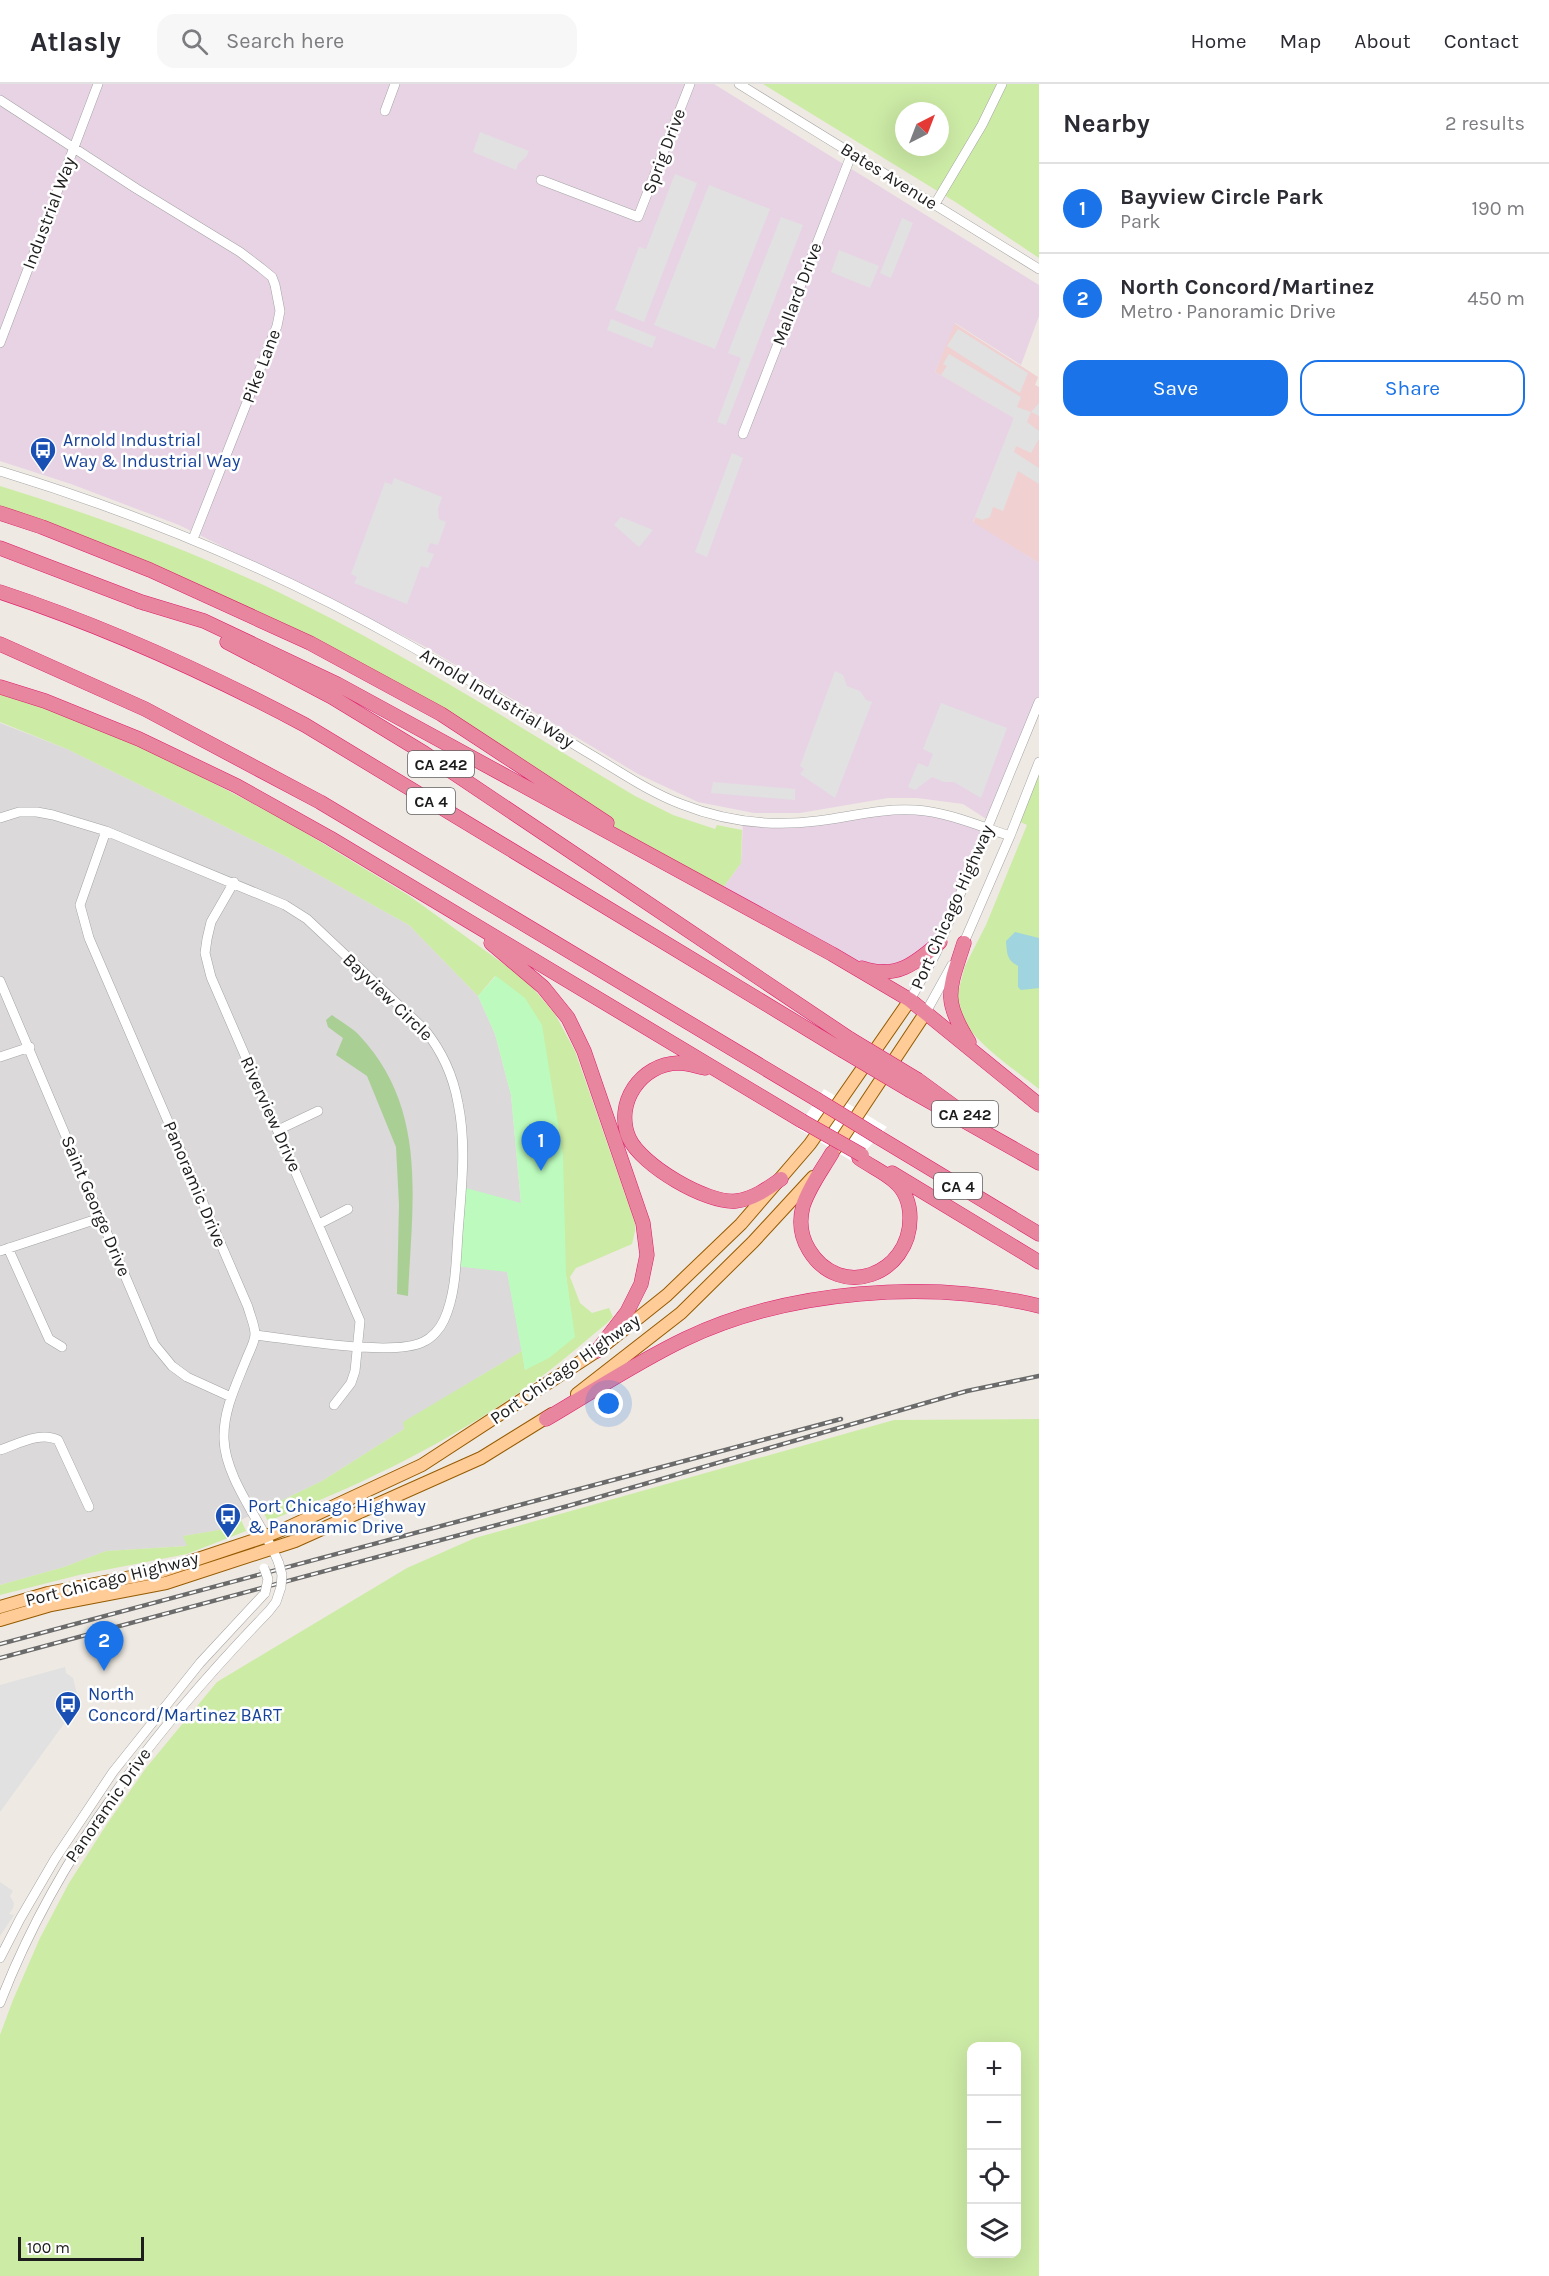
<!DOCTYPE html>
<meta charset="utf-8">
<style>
:root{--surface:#fff;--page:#f7f7f7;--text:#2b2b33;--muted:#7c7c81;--line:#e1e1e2;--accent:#1a73e8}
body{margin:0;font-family:Karla,sans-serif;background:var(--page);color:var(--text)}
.controls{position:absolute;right:18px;bottom:18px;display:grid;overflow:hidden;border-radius:12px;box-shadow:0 6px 24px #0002}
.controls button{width:54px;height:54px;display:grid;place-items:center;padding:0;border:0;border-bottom:2px solid var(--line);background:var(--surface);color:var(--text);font:30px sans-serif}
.compass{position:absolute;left:895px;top:18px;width:54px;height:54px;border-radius:50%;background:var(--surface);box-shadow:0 6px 24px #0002;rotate:42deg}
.scale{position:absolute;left:18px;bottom:15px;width:126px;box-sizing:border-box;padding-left:6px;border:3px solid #1d1d1d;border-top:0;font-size:16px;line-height:21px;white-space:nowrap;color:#1d1d1d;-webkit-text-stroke:4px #fff;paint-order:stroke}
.you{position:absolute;left:609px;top:1320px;width:21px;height:21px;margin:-15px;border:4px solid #fff;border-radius:50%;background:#1a73e8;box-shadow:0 0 0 9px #1a73e833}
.badge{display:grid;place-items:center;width:39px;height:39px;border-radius:50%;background:var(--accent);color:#fff;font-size:20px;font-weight:700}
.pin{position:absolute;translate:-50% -50px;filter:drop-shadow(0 2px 3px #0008)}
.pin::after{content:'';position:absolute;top:32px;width:21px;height:18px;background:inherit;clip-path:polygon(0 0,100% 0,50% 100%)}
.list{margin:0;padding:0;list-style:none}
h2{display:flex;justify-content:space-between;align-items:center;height:78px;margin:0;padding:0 24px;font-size:26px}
h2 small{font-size:20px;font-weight:400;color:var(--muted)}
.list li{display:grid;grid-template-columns:39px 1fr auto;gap:18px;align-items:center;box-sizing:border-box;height:90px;padding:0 24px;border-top:2px solid var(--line)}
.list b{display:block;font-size:22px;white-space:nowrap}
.list p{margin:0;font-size:20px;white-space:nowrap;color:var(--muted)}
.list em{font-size:20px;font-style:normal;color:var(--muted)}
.actions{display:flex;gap:12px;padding:18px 24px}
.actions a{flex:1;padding:14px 0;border:2px solid var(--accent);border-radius:18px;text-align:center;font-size:21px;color:var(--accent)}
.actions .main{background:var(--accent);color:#fff}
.icon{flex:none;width:33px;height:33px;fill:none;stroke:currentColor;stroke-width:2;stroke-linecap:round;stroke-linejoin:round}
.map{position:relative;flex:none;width:1039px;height:2192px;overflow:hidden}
header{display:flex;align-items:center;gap:36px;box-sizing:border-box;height:84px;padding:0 30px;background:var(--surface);border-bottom:2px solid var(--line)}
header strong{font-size:28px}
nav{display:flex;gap:33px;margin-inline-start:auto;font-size:21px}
.search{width:420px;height:54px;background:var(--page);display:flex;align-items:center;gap:15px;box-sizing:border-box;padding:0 21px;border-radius:18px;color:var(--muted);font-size:22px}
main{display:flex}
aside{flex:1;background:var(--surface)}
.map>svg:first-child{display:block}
</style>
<header>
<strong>Atlasly</strong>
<div class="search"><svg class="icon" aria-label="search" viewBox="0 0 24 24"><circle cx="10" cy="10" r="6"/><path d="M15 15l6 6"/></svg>Search here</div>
<nav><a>Home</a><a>Map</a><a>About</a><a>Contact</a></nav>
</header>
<main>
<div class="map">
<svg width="1039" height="2192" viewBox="0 0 1039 2192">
<rect width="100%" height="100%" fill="#eee9e2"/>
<!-- residential -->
<path fill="#dbd9da" d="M0,639L67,665L285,772L409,841L478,912L495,950L511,1011L521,1120L456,1182L507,1187L522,1267L404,1338V1345L322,1397L220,1446L184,1452L187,1462L106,1467L64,1483L0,1501Z"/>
<!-- commercial -->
<path fill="#f0d0d1" d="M954,239L1038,293L1035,301L1039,303V479L973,439L1014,334L935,288Z"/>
<!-- industrial -->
<path fill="#e8d3e5" d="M0,0H714L1039,201V232L1021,281L955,239L935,288L1014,334L973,438L1039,479V618L991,738L963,720L917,714H888L800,729H754L698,718L638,690L422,561L179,441L71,400L0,377Z
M915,726L988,745L940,858L920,875L865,885L720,808L741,779L743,737L759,740Z"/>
<!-- grass -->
<path fill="#cceba5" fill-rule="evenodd" d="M763,0H1039V174L957,119ZM904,27H940V63H904Z
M0,402C94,431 187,465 276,507C400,566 517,642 635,712L673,731L715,745L717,741L742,746L741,779L720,808L540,697L310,559L0,429Z
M0,610L36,621L148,665L286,737L408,811L526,896L555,930L575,967L635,1139V1147L632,1160L576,1184L570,1193L580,1219L592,1229L609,1224L613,1233L606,1240C580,1261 555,1284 527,1303C447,1359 359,1402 268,1437L262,1426L322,1397L404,1345L403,1338L522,1267L525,1286L574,1253L566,1191L495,892L478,912L409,841L285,772L67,665L0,638Z
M1039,678V1005C1013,984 971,957 958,927L961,926L957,912L965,882L986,841L1027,741L1016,736Z
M1039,1335V2192H0V1951L13,1916L40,1854L69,1799L107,1740L146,1684L217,1598L407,1484L475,1454L894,1336ZM972,1962H1017V2170H972Z
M241,1436L246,1447L187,1470L79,1491L0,1511V1501L64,1483L106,1467L187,1462L183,1452L219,1446Z"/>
<!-- forest -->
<path fill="#aacf95" d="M332,931C340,937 351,943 358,950C429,1024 412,1118 408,1212L397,1210L399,1121L396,1063L367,992L336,971L343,954L328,943L326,936Z"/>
<!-- park -->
<path fill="#bcfbbd" d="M496,892L525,914L542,941L563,1071L566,1191L575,1253L549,1274L525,1286L507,1188L456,1182L462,1103L521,1119L511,1011L495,950L478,912Z"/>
<!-- parking -->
<path fill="#e1e1e1" d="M480,48L529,67L526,73L518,80L516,86L473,68Z
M675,90L697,99L644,238L615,226L639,163L646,165Z
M709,101L770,125L715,265L654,241Z
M781,133L803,141L726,341L717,338L741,274L728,269Z
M902,134L913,139L891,194L880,189Z
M839,166L879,182L870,204L831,188Z
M611,235L656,253L652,264L607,246Z
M958,245L1028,289L1020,309L947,262Z
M949,270L1021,313L1017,323L1031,328L1039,319V332L1031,328L1027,338L1039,347V355L1031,369L1016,362L1014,368L1039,384V400L1018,387L1003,427L993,423L990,433L982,436L975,433L1014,334L941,291L947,282L943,280Z
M732,369L743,374L707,473L695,468Z
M394,394L442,413L438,425L439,435L446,438L438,461L430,459L427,468L434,470L428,484L421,482L407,520L354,499L357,493L351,490L385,398L392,401Z
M621,433L653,446L639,463L614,441Z
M835,587L843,591L847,602L860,607L866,616L872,618L835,714L800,690L804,685L800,682Z
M941,619L1007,644L981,714L954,698H944L932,693L915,706L908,703L918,679L928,683L933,670L923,665Z
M713,698L795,705V716L711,709Z
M65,1583L66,1589L73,1594L79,1619L0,1728V1601Z
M0,1798L13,1807L10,1812L14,1819L13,1824L9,1830L14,1831L0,1852Z"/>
<!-- water -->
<path fill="#a0d4de" d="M1015,848L1039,854V904L1021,906L1018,903V882C1007,876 1007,870 1006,857Z"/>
<!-- pier -->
<path fill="#fff" d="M824,1005L887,1043L855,1079L797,1044Z"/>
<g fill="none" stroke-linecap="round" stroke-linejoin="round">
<!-- minor casing -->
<g stroke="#a4a4a4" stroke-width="10">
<path id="minor" d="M739,0L1039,185
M0,16L137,105L240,168L261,184L272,193L275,201L280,227L277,242L193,455
M385,27L395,0
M541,96L638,133L690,0
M935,120L982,41L1002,0
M0,259L98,0
M743,350L852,69
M0,387C141,430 277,487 405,559C468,594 528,633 590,670C619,687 649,708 681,720C724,737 771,743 817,737C850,733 881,724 915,726C948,728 979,742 1010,752
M0,734L19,728H37L53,731L106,747L285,821L307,835L424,945C442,967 453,991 458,1019C467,1062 461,1107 458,1150C456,1178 456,1210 444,1236C440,1245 432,1254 423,1258C393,1273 292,1255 255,1251
M106,747L80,821L89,854L248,1223C250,1231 255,1242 255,1250C255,1258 249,1268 246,1276C236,1301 223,1327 224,1355C225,1396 265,1442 279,1480
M234,798L211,838L207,855L205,869L211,893L360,1237L355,1287L351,1299L334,1321
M962,863L1010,752L1039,678
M0,897L154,1260L172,1282L187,1293L231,1313
M910,916L936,869L1039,618
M926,928L952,881
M0,973L30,963
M278,1046L318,1027
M319,1140L348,1125
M8,1164L49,1255L62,1263
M0,1167L100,1134
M0,1366C18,1360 41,1347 58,1356L89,1423
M0,1874L20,1835L55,1775L113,1688L200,1579L265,1509
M0,1919C58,1768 158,1642 269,1527L276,1518L281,1503"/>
</g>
<!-- major casing -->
<g stroke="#955a00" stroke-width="14">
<path id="major" d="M835,1065L926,928
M577,1310L681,1229L753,1158L813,1093
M0,1523L48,1509L162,1487L264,1453L289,1443L422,1381L597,1267L667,1211L741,1140L810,1060L910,916
M0,1536L51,1521L166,1499L295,1457L481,1374L552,1330"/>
</g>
<!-- highway casing -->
<g stroke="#de1d6c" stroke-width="15">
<path id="highway" d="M0,429L42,443L150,486L310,559L441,630L607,739
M0,464L144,519
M0,508C106,543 207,589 305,641L842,966
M138,517L204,537L337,600L832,870L910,916L1039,1021
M227,558L332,613L424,669L850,955
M0,560L145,625L320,718L816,1015
M0,603L45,617L139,655L237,702L330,754L802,1037
M491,859L543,903L568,934L584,967L643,1139L647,1171L641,1200L627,1228L597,1267
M964,859C949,906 942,915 969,958
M862,884C896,896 916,879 940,858
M705,984C696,982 687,979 678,979C641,980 614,1019 629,1054C641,1081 707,1120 736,1117C753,1115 767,1105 781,1095
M918,996L959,1026
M911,1007L1039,1079
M878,1053L1039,1150
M832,1069C822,1086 809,1103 803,1122C799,1137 801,1153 809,1166C840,1217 910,1191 910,1134C910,1120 905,1106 894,1097C884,1088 870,1082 859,1074
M892,1089L1039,1178
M546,1335C592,1308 637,1278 685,1255C788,1206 929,1195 1039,1222"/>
</g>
<!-- minor -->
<use href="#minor" stroke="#fff" stroke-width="9"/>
<!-- major -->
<use href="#major" stroke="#ffcb96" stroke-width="12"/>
<!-- highway -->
<use href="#highway" stroke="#e9869f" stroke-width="14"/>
<!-- rail casing -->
<g stroke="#6b6b6b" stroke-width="4.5">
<path id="rail" d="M0,1560L841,1335
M0,1574L568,1422L967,1307L1039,1292"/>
</g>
<!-- rail -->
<use href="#rail" stroke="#fff" stroke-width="2" stroke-dasharray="7" stroke-linecap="butt"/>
<!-- minor-bridge casing -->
<g stroke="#a4a4a4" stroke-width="10" stroke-linecap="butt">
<path id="minor-bridge" d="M279,1480L282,1491L281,1503
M264,1484L268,1495L265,1509"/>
</g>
<!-- highway-bridge casing -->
<g stroke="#de1d6c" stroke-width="15" stroke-linecap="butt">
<path id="highway-bridge" d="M850,955L918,996
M842,966L911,1007
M816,1015L878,1053
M802,1037L862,1071"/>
</g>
<!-- minor-bridge -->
<use href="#minor-bridge" stroke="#fff" stroke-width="9"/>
<!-- highway-bridge -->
<use href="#highway-bridge" stroke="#e9869f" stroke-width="14"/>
</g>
<!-- icons -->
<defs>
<g id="bus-pin" transform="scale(1.35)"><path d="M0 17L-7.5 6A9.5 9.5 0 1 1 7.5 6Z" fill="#1a4fb4" stroke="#fff"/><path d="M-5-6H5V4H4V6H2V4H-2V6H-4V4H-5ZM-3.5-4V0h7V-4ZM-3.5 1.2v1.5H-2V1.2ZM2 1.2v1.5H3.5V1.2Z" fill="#fff"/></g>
</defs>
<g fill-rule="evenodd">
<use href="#bus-pin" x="43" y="366"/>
<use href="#bus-pin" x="228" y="1432"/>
<use href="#bus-pin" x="68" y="1620"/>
</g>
<g text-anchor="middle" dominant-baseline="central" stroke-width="5" stroke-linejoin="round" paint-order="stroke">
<!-- shield labels -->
<g fill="#fff" stroke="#616161" stroke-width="1.5">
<rect x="408" y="667" width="66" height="26" rx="4.5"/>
<rect x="407" y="704" width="48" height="26" rx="4.5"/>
<rect x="932" y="1017" width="66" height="26" rx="4.5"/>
<rect x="934" y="1089" width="48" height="26" rx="4.5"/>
</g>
<g font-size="16" font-weight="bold" fill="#1d1d1d">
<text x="441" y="680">CA 242</text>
<text x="431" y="717">CA 4</text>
<text x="965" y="1030">CA 242</text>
<text x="958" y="1102">CA 4</text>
</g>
<!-- street labels -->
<g font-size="18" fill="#1d1d1d" stroke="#fff">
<text transform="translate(664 67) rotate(-69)">Sprig Drive</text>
<text transform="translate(889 92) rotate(32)">Bates Avenue</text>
<text transform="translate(49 129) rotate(-69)">Industrial Way</text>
<text transform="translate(797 210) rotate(-69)">Mallard Drive</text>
<text transform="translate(261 282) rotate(-69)">Pike Lane</text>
<text transform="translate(497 614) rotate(31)">Arnold Industrial Way</text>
<text transform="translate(952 823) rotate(-66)">Port Chicago Highway</text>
<text transform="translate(388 913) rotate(44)">Bayview Circle</text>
<text transform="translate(271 1030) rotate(66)">Riverview Drive</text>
<text transform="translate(195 1100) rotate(67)">Panoramic Drive</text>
<text transform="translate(96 1122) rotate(67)">Saint George Drive</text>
<text transform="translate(565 1285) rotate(-35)">Port Chicago Highway</text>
<text transform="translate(112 1495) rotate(-14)">Port Chicago Highway</text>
<text transform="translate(108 1721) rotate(-55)">Panoramic Drive</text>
</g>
<!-- transit labels -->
<g font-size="18" fill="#164399" stroke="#fff" text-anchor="start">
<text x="63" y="356">Arnold Industrial<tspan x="63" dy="21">Way &amp; Industrial Way</tspan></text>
<text x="248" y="1422">Port Chicago Highway<tspan x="248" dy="21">&amp; Panoramic Drive</tspan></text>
<text x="88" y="1610">North<tspan x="88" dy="21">Concord/Martinez BART</tspan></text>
</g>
</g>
</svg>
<div class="controls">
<button>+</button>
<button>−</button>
<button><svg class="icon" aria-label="locate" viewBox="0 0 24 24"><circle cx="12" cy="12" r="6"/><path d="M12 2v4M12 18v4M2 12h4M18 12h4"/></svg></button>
<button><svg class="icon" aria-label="layers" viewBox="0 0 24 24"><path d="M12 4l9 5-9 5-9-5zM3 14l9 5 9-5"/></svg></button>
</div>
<svg class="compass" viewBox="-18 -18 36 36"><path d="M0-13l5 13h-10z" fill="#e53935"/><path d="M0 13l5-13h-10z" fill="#7c7c81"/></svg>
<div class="scale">100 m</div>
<div class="you"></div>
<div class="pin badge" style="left:541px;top:1087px">1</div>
<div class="pin badge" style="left:104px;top:1587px">2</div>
</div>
<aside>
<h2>Nearby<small>2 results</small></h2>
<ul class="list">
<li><span class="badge">1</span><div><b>Bayview Circle Park</b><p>Park</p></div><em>190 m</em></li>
<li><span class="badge">2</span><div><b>North Concord/Martinez</b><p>Metro · Panoramic Drive</p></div><em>450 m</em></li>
</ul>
<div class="actions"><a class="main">Save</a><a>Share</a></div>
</aside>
</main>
